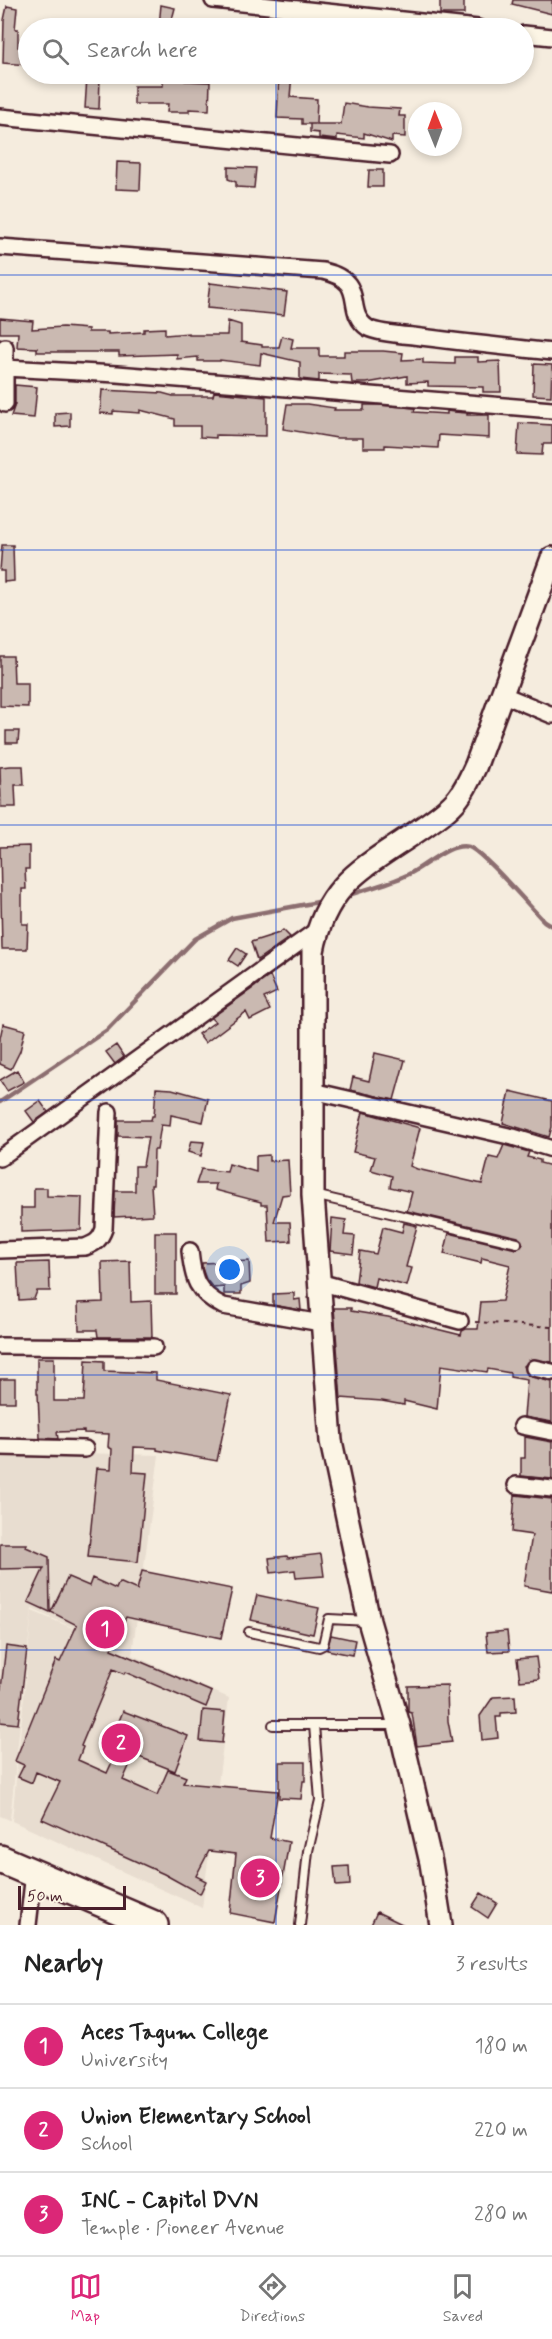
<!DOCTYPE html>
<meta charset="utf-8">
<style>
:root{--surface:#fff;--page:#f2f2f2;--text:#222;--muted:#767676;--line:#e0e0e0;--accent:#db2777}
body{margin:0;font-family:Mynerve,sans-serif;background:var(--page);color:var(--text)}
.compass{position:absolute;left:408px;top:102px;width:54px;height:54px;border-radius:50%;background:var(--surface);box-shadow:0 3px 9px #0003;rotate:359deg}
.scale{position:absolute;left:18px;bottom:15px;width:108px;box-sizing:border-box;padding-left:6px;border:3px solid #4a1f2b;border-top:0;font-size:16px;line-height:21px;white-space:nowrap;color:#4a1f2b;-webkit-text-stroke:4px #fcf5e5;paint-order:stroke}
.you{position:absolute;left:230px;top:1270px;width:21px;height:21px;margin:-15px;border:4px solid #fff;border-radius:50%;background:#1a73e8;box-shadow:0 0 0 9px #1a73e833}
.badge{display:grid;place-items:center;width:39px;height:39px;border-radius:50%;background:var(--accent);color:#fff;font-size:20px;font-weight:700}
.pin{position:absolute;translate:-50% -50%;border:3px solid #fff;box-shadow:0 2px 6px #0006}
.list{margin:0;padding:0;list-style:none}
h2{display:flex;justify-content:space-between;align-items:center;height:78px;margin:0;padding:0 24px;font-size:26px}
h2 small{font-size:20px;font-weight:400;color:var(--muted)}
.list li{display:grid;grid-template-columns:39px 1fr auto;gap:18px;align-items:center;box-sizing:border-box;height:84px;padding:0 24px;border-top:2px solid var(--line)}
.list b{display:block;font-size:22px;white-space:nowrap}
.list p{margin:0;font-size:20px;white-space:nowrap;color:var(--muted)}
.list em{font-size:20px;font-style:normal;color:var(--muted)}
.icon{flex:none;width:33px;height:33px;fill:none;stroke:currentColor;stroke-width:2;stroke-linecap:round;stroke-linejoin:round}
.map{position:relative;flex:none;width:552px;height:1925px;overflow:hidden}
.search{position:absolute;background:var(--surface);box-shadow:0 3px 9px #0003;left:18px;right:18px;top:18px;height:66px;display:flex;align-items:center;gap:15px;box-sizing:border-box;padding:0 21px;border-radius:33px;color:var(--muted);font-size:22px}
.sheet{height:330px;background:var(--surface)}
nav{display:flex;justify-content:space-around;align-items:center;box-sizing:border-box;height:84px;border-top:2px solid var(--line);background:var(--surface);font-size:16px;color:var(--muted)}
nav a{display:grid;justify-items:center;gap:3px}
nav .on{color:var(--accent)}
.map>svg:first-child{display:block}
</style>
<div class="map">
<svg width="552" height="1925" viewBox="0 0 552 1925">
<rect width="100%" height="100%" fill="#f5ecde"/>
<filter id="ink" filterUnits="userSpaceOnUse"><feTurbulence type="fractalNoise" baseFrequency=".0167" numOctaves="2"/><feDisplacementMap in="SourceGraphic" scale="12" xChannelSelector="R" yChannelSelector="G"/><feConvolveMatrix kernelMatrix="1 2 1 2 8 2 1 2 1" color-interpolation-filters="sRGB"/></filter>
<g filter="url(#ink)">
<!-- built -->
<path fill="#e8ddd0" d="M0,1451L159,1455L132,1655L229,1698L202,1908L12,1821L32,1611L96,1638L32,1609L10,1820L0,1816Z"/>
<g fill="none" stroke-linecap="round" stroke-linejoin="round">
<!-- stream -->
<path stroke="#8c6e70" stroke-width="4.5" d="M346,896C366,889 388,884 407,875C424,868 450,841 469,847C483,852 530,907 544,921L552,926
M0,1102L107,1030L195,939L232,918L318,902"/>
</g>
<!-- building -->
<path fill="#cab9b1" stroke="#4a1f2b" stroke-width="1.5" d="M440,0H464V14H440Z
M513,0H552V14L512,4Z
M161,5L175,8L170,27L159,26Z
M7,6L17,8L15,29H18V47L28,48V65L3,63L4,20Z
M163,74H185V81L210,82L209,110L189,109V112H167L168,104H134V86H163Z
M279,74H292L290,97L317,99L316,124H341L344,103L368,107L400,109L399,116H405V137L392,136V142L364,133V138L337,135V140L319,138V133L310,132V124H315H302V119L277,118Z
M87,77L100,78L99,109L85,108Z
M117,162L141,163L140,190L116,189Z
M228,167L256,168L254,188L236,187V182L228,179Z
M369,170H383V187H368Z
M210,283L287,292L284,315L207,308Z
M0,318L33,321L32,329L63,327L88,329V332H108V334L144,332V329L165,328V335L189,333V335H227L228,321L241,325V342L262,345V347H279L282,336L293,339L291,348H319V356H344V351H383L403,353L402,360L423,359V363L455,364V357H478V362L500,361L501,392H483V387L428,386V382L407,383V376L367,383H352L351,375L319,374V381L300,379V362L261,353L260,365L220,360V361H198V357L177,359V354L119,356V352H37V348L17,347L18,333H0Z
M534,364L552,365L551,396L533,395Z
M15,385L37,387L34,418L11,416L15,404Z
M102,390L162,393L173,396H213L214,392L266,397V436L216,435V438L200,437V426H175V419L140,410V413L113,411V414L100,413Z
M287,404H307L335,408L334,410H364V405H379L415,408L414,412L447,414V411L454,412L467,413V415H489V438L439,435L438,448L385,445V448H363V438H337L283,429Z
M70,412V426L55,427V413Z
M519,423L552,425V444H543L542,455L517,454Z
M2,545H13L14,581L4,582V571H0Z
M0,656H13L14,683H28V707L0,706Z
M6,731H19L18,743H6Z
M11,766H23L24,785H15L16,807H1L0,767Z
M29,846V869H25L26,889H22V924H28L27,949H2L0,847Z
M283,930L290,937L257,960L251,942L279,933Z
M237,948L246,954L238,966L229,960Z
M270,976L277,992L264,998L270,1010L250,1020L246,1012L205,1043L198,1034L215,1022L211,1018Z
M3,1024L25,1030L20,1051L11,1069L0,1064V1038Z
M116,1045L124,1057L115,1064L106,1052Z
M375,1053L405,1060L394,1100L350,1090L353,1077L369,1081Z
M17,1070L24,1082L7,1091L0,1080Z
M156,1088L172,1089L208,1099L203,1122L171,1115L170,1126L161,1125L157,1150H154L153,1185H151L153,1215L114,1217L115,1191H135V1166H143L148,1137L118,1136V1120H151L152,1116H154Z
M510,1091L552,1101V1127L549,1137L503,1123Z
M40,1101L48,1112L34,1122L26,1111Z
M363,1112L420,1128L410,1166L417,1169L482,1184L489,1157L498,1159L504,1145L529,1152L527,1157L540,1160V1163L552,1166V1362L532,1359L524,1366L528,1376L552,1382V1422L524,1417L527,1380L510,1377V1373L488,1369L487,1372L441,1365L437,1409L404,1401V1405L382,1401L341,1398V1400L334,1308H351V1311L388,1317L461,1335L462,1331L466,1329H478L481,1302L502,1301L510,1265L482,1258L481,1263L444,1254L449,1233L516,1249L521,1247L523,1244L518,1237L407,1211L412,1192L390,1187L392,1176L371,1170L375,1157L353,1152Z
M191,1141L204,1142L201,1156L188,1152Z
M269,1155V1161L288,1160L290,1194L282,1195L274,1222H290L291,1241L269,1242L267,1205H261V1202L215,1190L216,1184H196L201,1169L227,1172L229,1164L256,1172V1156Z
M34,1188H47V1196L82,1197L81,1230L21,1232V1208H34Z
M332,1218L346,1220L344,1235L355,1236L353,1254L330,1251Z
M404,1223L417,1226L406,1267L412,1268L407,1286L376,1278L374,1287L356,1282L360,1251L376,1254L383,1227L402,1232Z
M155,1232H176V1294H155Z
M130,1261L131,1302L151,1301L152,1337H98L97,1330H79L78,1303L103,1302L102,1262Z
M249,1261L250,1283L241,1286V1294H224V1287L213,1288L206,1279L202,1268V1263Z
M49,1262L50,1291H37L34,1299L19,1300L17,1263Z
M294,1293V1300L300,1299L301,1310L273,1305V1294Z
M37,1358H54V1401H84L86,1360L104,1361V1371L156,1373V1380L231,1395L217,1461L157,1450V1448L134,1447L133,1472L147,1473L138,1562L88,1557L97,1468L111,1469L112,1449L108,1447L109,1434L84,1433V1431L57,1432L58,1439L40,1438L38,1394H37Z
M0,1379H15V1402H0Z
M525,1437L552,1442V1479L521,1476V1458H525Z
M515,1495L552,1499V1591L524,1586L532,1535L512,1532Z
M0,1544H27L26,1547L49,1557L50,1612L28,1602L44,1568L0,1569Z
M321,1554L324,1576L296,1578L295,1570L271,1573L269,1558L287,1556L288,1558Z
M142,1571L232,1589L221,1638L126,1617L111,1649L212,1692L206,1707L125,1672L124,1674L113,1669L81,1746L83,1747L78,1760L107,1773L118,1749L109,1746L123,1711L188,1736L175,1771L134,1755L123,1780L157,1795L168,1770L186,1777L183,1783L278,1791L270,1838L289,1842L275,1922L230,1913L236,1854L209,1851L196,1876L206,1881L200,1894L164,1874L42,1819L60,1782L36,1772L32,1783L18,1777L24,1765L15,1761L56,1660L60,1662L77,1625L51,1612L68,1577L89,1586L92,1578L116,1589L119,1582L137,1590Z
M257,1595L319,1608L313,1634L251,1620Z
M507,1631L509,1651L488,1652L486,1633Z
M331,1635L355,1640L352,1655L327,1650Z
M6,1646L27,1649L18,1724L0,1722V1697Z
M536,1657L539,1679L520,1681L517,1659Z
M447,1685L448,1721L452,1742L417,1746L412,1713L408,1712V1686Z
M515,1696L516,1712L501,1713V1717H496L498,1738L482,1740L480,1716L493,1697Z
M203,1710L225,1712L222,1743L200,1741Z
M279,1762H305V1781H303L301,1799L279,1798Z
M349,1866L350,1885L336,1886L334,1867Z
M481,1893L497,1903L488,1918L472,1907Z
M377,1912L404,1925H371Z"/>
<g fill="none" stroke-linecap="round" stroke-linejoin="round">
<!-- lane casing -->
<g stroke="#4a1f2b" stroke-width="12">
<path id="lane" d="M314,1195L517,1243
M249,1632L319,1647L323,1645L329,1619L368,1621
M273,1725H397
M300,1925L308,1851L320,1800L314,1725"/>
</g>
<!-- street casing -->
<g stroke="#4a1f2b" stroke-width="20">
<path id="street" d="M213,0L478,28
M524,34L552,37
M0,117L390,155
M0,247L323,271C370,282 342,310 368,328C377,333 402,335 413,336C460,342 506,347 552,352
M5,347V404
M5,368L117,374L552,410
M501,694L552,715
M313,1091L513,1137L552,1149
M0,1158L317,930
M0,1250L85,1247C96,1243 100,1240 104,1229L109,1112
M190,1251C193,1279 196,1292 223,1306L321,1323
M319,1282L460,1321
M0,1346L154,1347
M534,1368L552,1372
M522,1426L552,1432
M0,1447L85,1449
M516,1485L552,1489
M28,1925L34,1873"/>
</g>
<!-- secondary casing -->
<g stroke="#4a1f2b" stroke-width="26">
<path id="secondary" d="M441,1925L431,1863L399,1725L369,1621L331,1441L313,1195V951C326,883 365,867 419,830C432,821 448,811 458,798C466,788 471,776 476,765L552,558"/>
</g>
<!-- highway casing -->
<g stroke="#4a1f2b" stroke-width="32">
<path id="highway" d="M0,1859L154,1925"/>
</g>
<!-- path -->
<path stroke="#4a1f2b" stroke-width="2" stroke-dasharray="4.5 4.5" stroke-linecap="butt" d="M475,1322L552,1327"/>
<!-- lane -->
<use href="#lane" stroke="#fcf5e5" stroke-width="8"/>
<!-- street -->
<use href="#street" stroke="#fcf5e5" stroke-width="15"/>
<!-- secondary -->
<use href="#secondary" stroke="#fcf5e5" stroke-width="21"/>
<!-- highway -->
<use href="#highway" stroke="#fcf5e5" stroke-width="27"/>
</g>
</g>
<!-- grid -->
<path fill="none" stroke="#1d4ed8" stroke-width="1.5" stroke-opacity="0.55" d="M276,0V28M276,74V1925M0,275H552M0,550H552M0,825H552M0,1100H552M0,1375H552M0,1650H552"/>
</svg>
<svg class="compass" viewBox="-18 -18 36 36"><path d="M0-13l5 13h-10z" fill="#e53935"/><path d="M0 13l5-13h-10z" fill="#767676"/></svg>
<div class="scale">50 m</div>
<div class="you"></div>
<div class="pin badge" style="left:105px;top:1629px">1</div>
<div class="pin badge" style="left:121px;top:1743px">2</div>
<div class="pin badge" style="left:260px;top:1878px">3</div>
<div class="search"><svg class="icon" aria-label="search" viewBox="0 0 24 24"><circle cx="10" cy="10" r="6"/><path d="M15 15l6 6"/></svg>Search here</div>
</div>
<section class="sheet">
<h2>Nearby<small>3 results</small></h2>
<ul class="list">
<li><span class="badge">1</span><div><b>Aces Tagum College</b><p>University</p></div><em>180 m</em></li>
<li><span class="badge">2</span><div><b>Union Elementary School</b><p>School</p></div><em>220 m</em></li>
<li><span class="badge">3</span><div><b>INC - Capitol DVN</b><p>Temple · Pioneer Avenue</p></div><em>280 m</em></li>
</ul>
</section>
<nav>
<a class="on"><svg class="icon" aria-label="map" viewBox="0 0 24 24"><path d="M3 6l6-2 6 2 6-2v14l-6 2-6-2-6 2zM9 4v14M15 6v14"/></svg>Map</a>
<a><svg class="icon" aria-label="directions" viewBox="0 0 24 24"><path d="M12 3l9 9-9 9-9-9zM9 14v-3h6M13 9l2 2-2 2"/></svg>Directions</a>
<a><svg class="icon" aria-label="saved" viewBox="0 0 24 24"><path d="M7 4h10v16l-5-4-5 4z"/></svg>Saved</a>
</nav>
